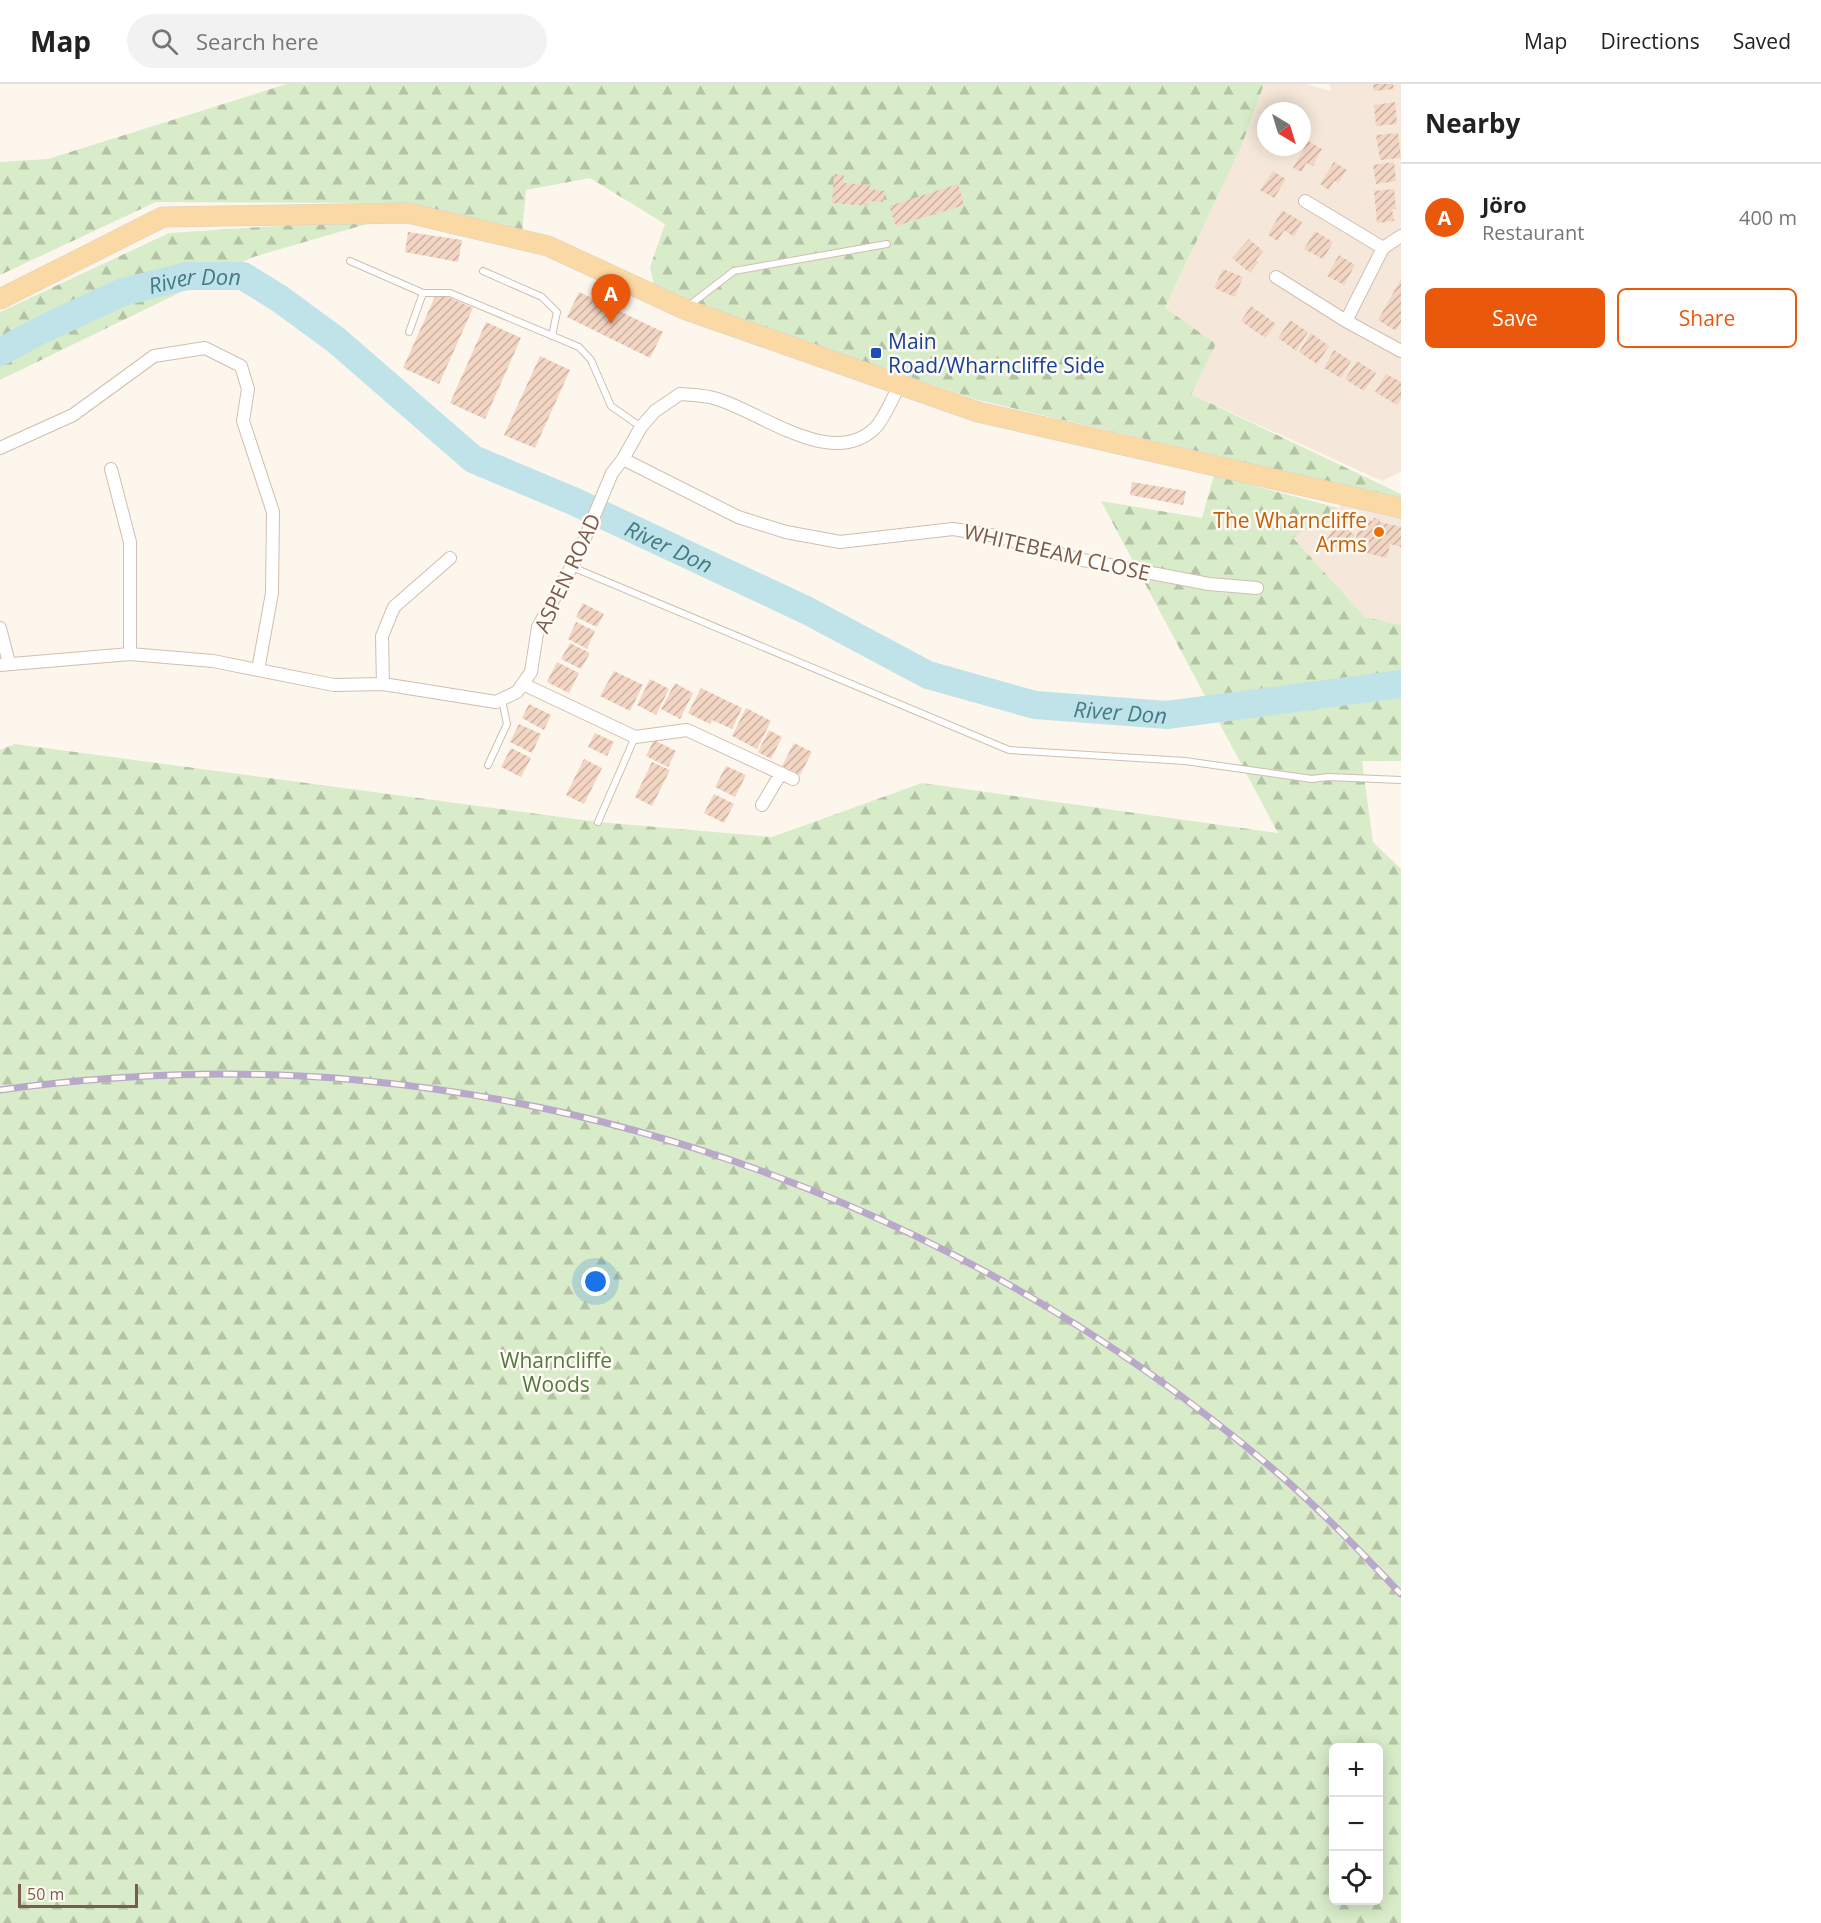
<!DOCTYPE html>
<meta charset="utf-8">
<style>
:root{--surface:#fff;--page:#f2f2f2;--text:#222;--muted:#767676;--line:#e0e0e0;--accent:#ea580c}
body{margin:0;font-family:"Open Sans",sans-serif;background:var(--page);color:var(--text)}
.controls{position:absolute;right:18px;bottom:18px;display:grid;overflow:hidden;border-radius:9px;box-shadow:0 3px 15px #0003}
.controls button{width:54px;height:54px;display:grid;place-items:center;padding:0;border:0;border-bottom:2px solid var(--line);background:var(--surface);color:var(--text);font:30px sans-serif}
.compass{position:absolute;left:1257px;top:18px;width:54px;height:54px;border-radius:50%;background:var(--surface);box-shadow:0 3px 15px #0003;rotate:142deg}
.scale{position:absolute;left:18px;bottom:15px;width:120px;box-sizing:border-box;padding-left:6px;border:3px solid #7a5c4d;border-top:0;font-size:16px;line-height:21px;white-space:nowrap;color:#7a5c4d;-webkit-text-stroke:4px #fffaf3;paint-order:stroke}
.you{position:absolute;left:596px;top:1198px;width:21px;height:21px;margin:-15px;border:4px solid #fff;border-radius:50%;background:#1a73e8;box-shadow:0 0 0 9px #1a73e833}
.badge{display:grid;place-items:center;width:39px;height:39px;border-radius:50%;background:var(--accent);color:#fff;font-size:20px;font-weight:700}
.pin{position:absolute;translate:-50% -50px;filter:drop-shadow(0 2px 3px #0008)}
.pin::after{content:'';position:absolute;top:32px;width:21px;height:18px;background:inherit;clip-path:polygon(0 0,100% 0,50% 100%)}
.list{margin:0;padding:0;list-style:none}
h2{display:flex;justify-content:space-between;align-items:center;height:78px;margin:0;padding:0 24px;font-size:26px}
h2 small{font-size:20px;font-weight:400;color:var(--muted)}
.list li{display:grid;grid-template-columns:39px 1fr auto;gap:18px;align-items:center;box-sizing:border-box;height:108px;padding:0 24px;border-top:2px solid var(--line)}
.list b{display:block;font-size:22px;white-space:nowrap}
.list p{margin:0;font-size:20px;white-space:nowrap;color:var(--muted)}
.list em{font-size:20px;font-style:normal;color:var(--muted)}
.actions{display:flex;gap:12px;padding:18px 24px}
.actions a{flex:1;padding:14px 0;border:2px solid var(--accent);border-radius:9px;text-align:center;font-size:21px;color:var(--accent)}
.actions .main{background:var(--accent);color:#fff}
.icon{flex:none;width:33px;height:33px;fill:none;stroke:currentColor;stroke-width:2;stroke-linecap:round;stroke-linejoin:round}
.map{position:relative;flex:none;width:1401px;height:1839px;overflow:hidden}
header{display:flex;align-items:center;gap:36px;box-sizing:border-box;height:84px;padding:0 30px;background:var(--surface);border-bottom:2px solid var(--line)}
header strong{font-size:28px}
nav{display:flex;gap:33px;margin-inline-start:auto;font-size:21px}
.search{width:420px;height:54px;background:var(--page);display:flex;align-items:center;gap:15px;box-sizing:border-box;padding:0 21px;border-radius:33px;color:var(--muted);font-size:22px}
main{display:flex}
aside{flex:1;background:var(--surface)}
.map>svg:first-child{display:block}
</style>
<header>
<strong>Map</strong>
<div class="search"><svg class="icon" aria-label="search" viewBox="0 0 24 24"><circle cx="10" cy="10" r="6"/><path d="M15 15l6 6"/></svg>Search here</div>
<nav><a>Map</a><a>Directions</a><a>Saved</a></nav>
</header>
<main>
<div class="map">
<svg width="1401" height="1839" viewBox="0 0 1401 1839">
<defs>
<pattern id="forest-firs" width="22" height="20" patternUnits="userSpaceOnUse" patternTransform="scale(1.5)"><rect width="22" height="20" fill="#d8ecc9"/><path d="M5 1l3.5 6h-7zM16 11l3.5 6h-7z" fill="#b4c2a5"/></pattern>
<pattern id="building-hatch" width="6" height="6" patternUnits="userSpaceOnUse" patternTransform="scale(1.5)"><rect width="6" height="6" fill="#f3d5c3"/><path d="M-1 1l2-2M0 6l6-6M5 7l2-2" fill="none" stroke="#cab0a1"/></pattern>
</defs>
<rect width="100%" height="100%" fill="#fdf6ec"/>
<!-- residential -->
<path fill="#f5e8da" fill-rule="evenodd" d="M1264,0H1305L1331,7L1330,0H1401V388L1382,397L1191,310L1165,225L1241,63ZM1266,27H1302V63H1266Z
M1349,412L1401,424V541L1365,533L1293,454L1338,424Z"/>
<!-- forest -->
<path fill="url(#forest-firs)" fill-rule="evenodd" d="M287,0H1264L1241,63L1165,224L1216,260L1191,310L1401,410V415L978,316L655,207L650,183L665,140L590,94L526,106L522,149L404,119L156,118L0,191V78L48,75Z
M384,135L253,173L0,296V228L169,149Z
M1214,391L1338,424L1293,454L1365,533L1401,541V677H1362L1373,758L1401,785V1839H0V666L15,660L598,738L772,753L922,699L1278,749L1101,417L1202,434ZM1334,1664H1378V1816H1334Z"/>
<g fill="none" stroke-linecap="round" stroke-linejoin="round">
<!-- river -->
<path stroke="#bfe3e8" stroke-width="28" id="s1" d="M0,268L45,244L123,208L187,192H243L280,215L336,256L473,375L573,417L806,526L928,591L1035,621L1167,631L1401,600"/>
</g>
<!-- building -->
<path fill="url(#building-hatch)" d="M1373,0H1393L1394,5L1374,7Z
M1395,18L1397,40L1376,42L1374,21Z
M1398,49L1401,74L1380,76L1376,51Z
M1308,57L1322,65L1313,82L1306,79L1302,88L1293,84Z
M1334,78L1347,86L1338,99L1334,97L1329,106L1320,100Z
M1394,78L1396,97L1376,100L1373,81Z
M1273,87L1286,95L1274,114L1260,106Z
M834,90L844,91L843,99L870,101L869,105L885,107L883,118L869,117L868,122L832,119Z
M958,100L964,121L896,142L889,122Z
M1394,105L1396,125H1392L1394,137L1377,139L1374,107Z
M1282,126L1302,138L1294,153L1284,146L1278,157L1268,151Z
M1315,147L1333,158L1323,175L1304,165Z
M408,148L462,156L458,178L405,168Z
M1249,155L1263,167L1256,176L1259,178L1250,189L1232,174Z
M1339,171L1355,181L1344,201L1327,192Z
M1223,185L1243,193L1235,213L1214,204Z
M1401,195V238L1396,247L1378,236Z
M437,208L473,224L439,300L403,284Z
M579,208L663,248L650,274L567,233Z
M1251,222L1276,240L1265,254L1241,237Z
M1290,236L1308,248L1296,267L1278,254Z
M486,238L521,254L485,335L450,319Z
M1311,249L1329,262L1317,280L1299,268Z
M1334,266L1351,277L1341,294L1324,284Z
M540,272L570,286L535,364L504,351Z
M1357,277L1376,289L1364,307L1345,295Z
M1386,290L1401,298V315L1397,321L1375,308Z
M1132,398L1186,407L1183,421L1130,411Z
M1361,434L1373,437L1374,434L1380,435V438L1401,443V463L1390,460L1387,474L1367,469L1369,457L1356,454Z
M1338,439L1355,451L1343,468L1326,456Z
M583,519L604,530L597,543L576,533Z
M576,538L595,547L587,565L568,555Z
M570,559L590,569L581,585L561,575Z
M557,578L579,589L569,609L547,598Z
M614,587L643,601L630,627L600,612Z
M650,595L669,605L656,631L637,621Z
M675,599L693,609L680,635L661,625Z
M701,604L742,624L732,645L712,636L710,640L688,629Z
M529,620L551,631L544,646L522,634Z
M746,624L771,637L757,665L732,652Z
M519,640L541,650L532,669L510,658Z
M769,646L782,653L771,675L758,668Z
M595,649L614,658L607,672L588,663Z
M654,656L676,667L668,683L646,672Z
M794,659L812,668L800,691L782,682Z
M511,664L531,674L521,693L501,683Z
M584,675L602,684L584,720L566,711Z
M652,678L670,686L652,722L635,713Z
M726,682L746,691L735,713L715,703Z
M714,710L734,720L724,739L704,729Z"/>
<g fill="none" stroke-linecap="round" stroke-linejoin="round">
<!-- lane casing -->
<g stroke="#d1beb0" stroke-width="8">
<path id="lane" d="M350,177L423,209H450L579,263L591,276L611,322L641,343
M483,187L542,213L557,228L552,252
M687,223L734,187L887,160
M409,248L423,209
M572,483L1009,666L1185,677L1312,695L1328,693L1401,696
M488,681L507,640L502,616
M598,738L635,653"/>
</g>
<!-- street casing -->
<g stroke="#d1beb0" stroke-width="14">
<path id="street" d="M1305,117L1383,164
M1276,193L1346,237L1401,267
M1346,237L1383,164L1401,152
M0,364L73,331L154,272L205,264L241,282L248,305L243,337L273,428L272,509L258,586
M623,375L738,433L786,448L840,458L953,445L996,452L1078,475L1209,500L1257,504
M111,385L130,458V570
M0,544L9,579
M0,581L130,570L213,577L334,601L383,600L496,618L517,608L531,588L538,543L577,473L612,389L623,375L641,343L655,327L680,310C692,311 705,311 717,315C761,328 832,386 875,344C883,337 894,311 900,300
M383,600L382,552L394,523L450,474
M523,600L635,653L687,646L793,695
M762,721L781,689"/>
</g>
<!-- primary casing -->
<g stroke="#dad1cd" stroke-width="21">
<path id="primary" d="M0,215L163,133L408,129L548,162L684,225L978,328L1401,424"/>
</g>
<!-- lane -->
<use href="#lane" stroke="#fff" stroke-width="6"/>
<!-- street -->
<use href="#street" stroke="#fff" stroke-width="12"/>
<!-- primary -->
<use href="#primary" stroke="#fbd9a5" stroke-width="20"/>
<!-- rail casing -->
<g stroke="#b9a8c9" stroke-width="7">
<path id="rail" d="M0,1006C118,990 238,985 357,996C694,1027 1016,1166 1273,1385C1319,1424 1360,1467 1401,1510"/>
</g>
<!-- rail -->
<use href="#rail" stroke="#fffaf3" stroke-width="4.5" stroke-dasharray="14" stroke-linecap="butt"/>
</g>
<!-- markers -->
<rect fill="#1a4fb4" stroke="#fffaf3" stroke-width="2" x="870" y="263" width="12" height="12" rx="3"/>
<circle fill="#e8710a" stroke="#fffaf3" stroke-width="2" cx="1379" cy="448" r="6"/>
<g text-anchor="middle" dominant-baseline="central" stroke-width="5" stroke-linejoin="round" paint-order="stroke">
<!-- transit labels -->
<g font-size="21" fill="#164399" stroke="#fffaf3" text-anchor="start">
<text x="888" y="257">Main<tspan x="888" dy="24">Road/Wharncliffe Side</tspan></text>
</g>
<!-- food labels -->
<g font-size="21" fill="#c56008" stroke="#fffaf3" text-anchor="end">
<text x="1367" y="436">The Wharncliffe<tspan x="1367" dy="24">Arms</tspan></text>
</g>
<!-- street labels -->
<g font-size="21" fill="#7a5c4d" stroke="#fffaf3">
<text transform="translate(1057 468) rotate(13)">WHITEBEAM CLOSE</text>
<text transform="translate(567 489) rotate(-65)">ASPEN ROAD</text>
</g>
<!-- park labels -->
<g font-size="21" fill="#537a41" stroke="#fffaf3">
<text x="556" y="1276">Wharncliffe<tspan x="556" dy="24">Woods</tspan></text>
</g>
<!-- water labels -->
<g font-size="22" font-style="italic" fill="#437c86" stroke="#fffaf3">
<text stroke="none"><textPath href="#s1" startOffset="210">River Don</textPath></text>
<text stroke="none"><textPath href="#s1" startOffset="768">River Don</textPath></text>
<text stroke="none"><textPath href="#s1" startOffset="1254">River Don</textPath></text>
</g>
</g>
</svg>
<div class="controls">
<button>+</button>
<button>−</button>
<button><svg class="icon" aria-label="locate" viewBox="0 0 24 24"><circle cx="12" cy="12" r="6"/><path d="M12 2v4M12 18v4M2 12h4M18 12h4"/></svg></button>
</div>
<svg class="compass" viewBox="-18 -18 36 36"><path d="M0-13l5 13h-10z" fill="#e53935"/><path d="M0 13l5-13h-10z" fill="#767676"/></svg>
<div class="scale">50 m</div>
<div class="you"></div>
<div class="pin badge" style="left:611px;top:240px">A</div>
</div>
<aside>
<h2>Nearby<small></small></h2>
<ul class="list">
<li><span class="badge">A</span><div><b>Jöro</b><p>Restaurant</p></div><em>400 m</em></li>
</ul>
<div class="actions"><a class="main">Save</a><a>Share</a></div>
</aside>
</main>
